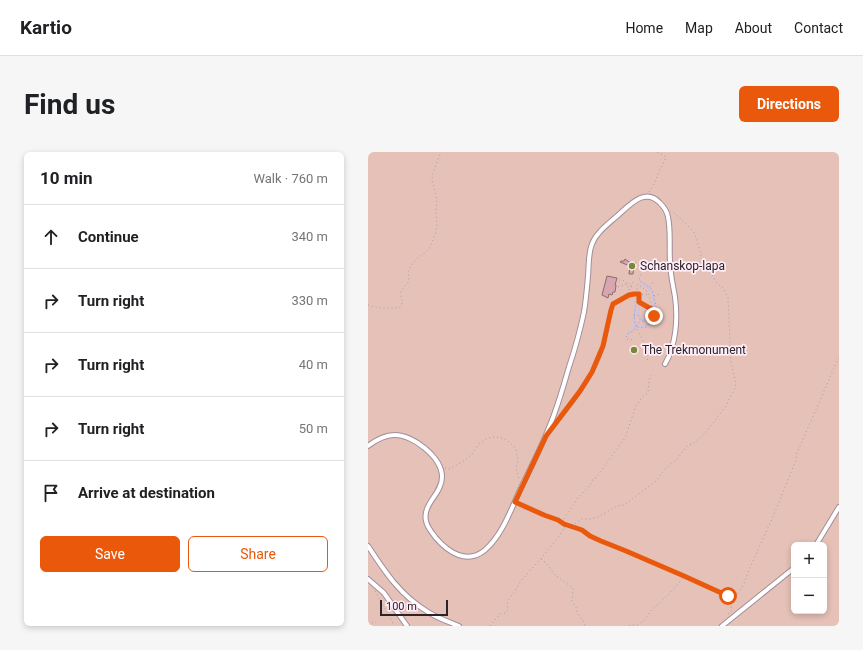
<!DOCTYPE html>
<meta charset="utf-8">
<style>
:root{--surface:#fff;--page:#f6f6f6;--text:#202124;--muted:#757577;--line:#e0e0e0;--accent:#ea580c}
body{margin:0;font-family:Roboto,sans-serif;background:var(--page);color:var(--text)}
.controls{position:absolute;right:12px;bottom:12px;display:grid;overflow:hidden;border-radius:6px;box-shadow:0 2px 6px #0003}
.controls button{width:36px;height:36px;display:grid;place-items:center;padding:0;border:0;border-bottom:1px solid var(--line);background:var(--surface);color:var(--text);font:20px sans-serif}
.scale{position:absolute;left:12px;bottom:10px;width:68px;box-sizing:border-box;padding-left:4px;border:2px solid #2b2328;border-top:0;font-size:11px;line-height:14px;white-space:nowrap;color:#2b2328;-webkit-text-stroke:3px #feedf7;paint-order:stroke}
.stop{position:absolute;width:12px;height:12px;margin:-9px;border:3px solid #ea580c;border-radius:50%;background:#fff}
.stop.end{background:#ea580c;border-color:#fff;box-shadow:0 1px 4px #0008}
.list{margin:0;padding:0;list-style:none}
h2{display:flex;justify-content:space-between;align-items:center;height:52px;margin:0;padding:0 16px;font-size:17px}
h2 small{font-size:13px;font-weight:400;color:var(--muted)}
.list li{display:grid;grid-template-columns:26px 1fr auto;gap:12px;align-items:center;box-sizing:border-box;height:64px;padding:0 16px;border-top:1px solid var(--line)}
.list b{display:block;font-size:15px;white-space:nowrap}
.list em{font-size:13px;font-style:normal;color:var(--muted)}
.actions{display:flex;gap:8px;padding:12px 16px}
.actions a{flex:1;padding:9px 0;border:1px solid var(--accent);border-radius:6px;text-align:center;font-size:14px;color:var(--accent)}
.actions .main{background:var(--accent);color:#fff}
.icon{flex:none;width:22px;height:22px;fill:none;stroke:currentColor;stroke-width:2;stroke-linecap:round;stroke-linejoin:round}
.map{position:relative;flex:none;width:471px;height:474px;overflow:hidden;border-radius:6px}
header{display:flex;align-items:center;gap:24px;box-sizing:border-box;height:56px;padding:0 20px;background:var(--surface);border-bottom:1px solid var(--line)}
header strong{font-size:19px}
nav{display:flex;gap:22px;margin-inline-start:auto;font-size:14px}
.intro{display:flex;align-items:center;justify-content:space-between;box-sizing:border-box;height:96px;padding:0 24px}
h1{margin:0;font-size:28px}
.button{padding:10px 18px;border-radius:6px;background:var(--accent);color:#fff;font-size:14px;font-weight:700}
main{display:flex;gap:24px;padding:0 24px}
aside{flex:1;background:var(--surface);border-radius:6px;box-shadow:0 2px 6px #0003}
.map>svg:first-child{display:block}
</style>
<header>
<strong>Kartio</strong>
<nav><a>Home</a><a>Map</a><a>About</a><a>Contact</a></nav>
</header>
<div class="intro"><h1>Find us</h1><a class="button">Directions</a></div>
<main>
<aside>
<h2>10 min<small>Walk · 760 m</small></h2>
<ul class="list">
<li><svg class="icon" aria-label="ahead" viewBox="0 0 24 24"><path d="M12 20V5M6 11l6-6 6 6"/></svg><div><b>Continue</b></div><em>340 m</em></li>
<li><svg class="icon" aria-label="right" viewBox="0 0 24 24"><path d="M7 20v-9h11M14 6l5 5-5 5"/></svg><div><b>Turn right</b></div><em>330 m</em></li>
<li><svg class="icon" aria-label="right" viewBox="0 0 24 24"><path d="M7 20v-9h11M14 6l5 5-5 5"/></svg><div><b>Turn right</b></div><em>40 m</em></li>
<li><svg class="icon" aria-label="right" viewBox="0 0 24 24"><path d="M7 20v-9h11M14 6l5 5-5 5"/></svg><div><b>Turn right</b></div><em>50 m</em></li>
<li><svg class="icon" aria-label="arrive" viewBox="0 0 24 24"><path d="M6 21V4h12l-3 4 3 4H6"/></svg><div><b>Arrive at destination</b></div></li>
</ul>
<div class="actions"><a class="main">Save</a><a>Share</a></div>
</aside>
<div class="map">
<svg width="471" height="474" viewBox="0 0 471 474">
<rect width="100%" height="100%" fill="#feedf7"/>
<!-- green -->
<path fill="#e5c1b7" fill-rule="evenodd" d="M0,0H471V474H0ZM426,393H456V459H426Z"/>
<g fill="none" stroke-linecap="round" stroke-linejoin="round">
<!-- stream -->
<path stroke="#c3c2ef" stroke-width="1.5" d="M279,156L281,163L275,169L273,168L271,164V151L282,158
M268,172C276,182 288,167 288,157C287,154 285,142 283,139C281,135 275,131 271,129
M259,181L265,179L267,175L266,161L269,145"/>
</g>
<!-- building -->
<path fill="#d9a5ae" stroke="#846e71" d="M257,107L261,110L268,111L266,113L265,122H261L262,114L252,110L253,109H256Z
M239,124L249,126L247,133H248L247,140H245L244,143L241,142L240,146L234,143Z"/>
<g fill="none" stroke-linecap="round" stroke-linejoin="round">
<!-- lane casing -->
<g stroke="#a18e9a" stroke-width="4">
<path id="lane" d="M181,280C202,254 225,227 235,194C238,183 240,170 243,158"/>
</g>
<!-- street casing -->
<g stroke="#a18e9a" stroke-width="6">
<path id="street" d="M0,294C8,288 16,283 26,283C44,282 74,305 74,325C74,342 54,352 58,369C59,375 64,381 68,386C80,400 99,413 117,398C135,382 143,357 153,336C163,315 174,294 182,273C190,254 195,235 201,215C207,197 212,179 216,160C218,148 219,136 220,124C221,114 220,102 224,92C228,81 239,73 248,65C260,55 276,34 292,51C296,55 299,59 300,65C303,79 301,94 302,109C302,121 305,133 307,145C310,167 308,193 297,212
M448,393L471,355
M0,394C17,420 32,443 60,460C69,466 81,470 91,474
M0,427L16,441L39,474
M354,474L426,416"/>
</g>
<!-- path -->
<path stroke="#aa9da5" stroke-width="1" stroke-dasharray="1 3" stroke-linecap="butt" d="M281,40L287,30L291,19L297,8L298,5L289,0
M251,128L257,129L260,135L262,134L264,135
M250,135L262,131
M282,135L285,130
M261,142V139L265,130
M270,142C268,153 264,164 268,174C273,188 282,194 279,210
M270,142L281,143
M271,143V150L285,158
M286,144L292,142
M0,153L11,156H30L32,155L35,150C29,138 36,138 41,129L40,120L43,114L48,107L57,101L61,97L67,83L69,74L68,60L69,48L64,27L65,21L73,0
M244,156C247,148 260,143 267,142
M266,164L270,163L273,169H276L282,163L285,158L280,140L270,132L268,142
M276,169L280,174
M268,174L272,169
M264,188L258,187L259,182L265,179L269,175L276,176L280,174L287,165L289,158L284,137L271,128L273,122
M280,197H283
M77,316L82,317L97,308L104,302L111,292L118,287L124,285H130L139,288L148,297L150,310L148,316L150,324L152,328
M150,351L176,363L190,368L196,371L214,378L222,383L233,389L258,399L316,424L357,443C372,448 376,432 380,420L407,360L428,308L429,301L460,230L465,218L471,206
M196,376L208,371L213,367H221L230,365L249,354L256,353L287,330L297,317L310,306L319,294L326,291L339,279L358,254L362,245L367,237L368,231L363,211L360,146L356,137L348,130L343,121L335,113L333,105V102L326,80L311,65L303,59
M173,407L179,412L187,423L205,436L204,449L209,457V461L216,470L217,474
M7,439C13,451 21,461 26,474
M360,462L363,460L364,445
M0,472L8,470
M122,474L133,461H137L140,458L139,453L140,448L147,439L152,430L176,403L192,383L196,376V367L197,365L210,346L223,332L225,327L228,326L257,286L267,256L275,244L280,241L281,229L283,223
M261,474C264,473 268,473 270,472C277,470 279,463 283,459C294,449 308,436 316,424"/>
<!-- lane -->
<use href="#lane" stroke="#fff" stroke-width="2"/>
<!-- street -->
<use href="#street" stroke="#fff" stroke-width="4"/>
</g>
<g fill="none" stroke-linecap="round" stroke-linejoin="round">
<!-- route -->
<path stroke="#ea580c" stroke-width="5" d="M286,164L282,163L285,158L271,150V142H266L261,143L245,152L243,158L235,194L224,220L212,239L178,284L147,350L176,363L190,368L196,372L214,378L222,384L233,389L258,399L316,424L360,444"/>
</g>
<!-- markers -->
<g fill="#7b8835" stroke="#feedf7" stroke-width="1.5">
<circle cx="264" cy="114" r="4"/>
<circle cx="266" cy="198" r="4"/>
</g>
<g text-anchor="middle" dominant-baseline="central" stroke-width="3.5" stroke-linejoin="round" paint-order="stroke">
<!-- poi labels -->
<g font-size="12" fill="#2b2328" stroke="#feedf7" text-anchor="start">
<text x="272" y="114">Schanskop-lapa</text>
<text x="274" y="198">The Trekmonument</text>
</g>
</g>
</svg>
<div class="controls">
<button>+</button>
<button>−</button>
</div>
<div class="scale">100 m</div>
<div class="stop" style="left:360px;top:444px"></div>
<div class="stop end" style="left:286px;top:164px"></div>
</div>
</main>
